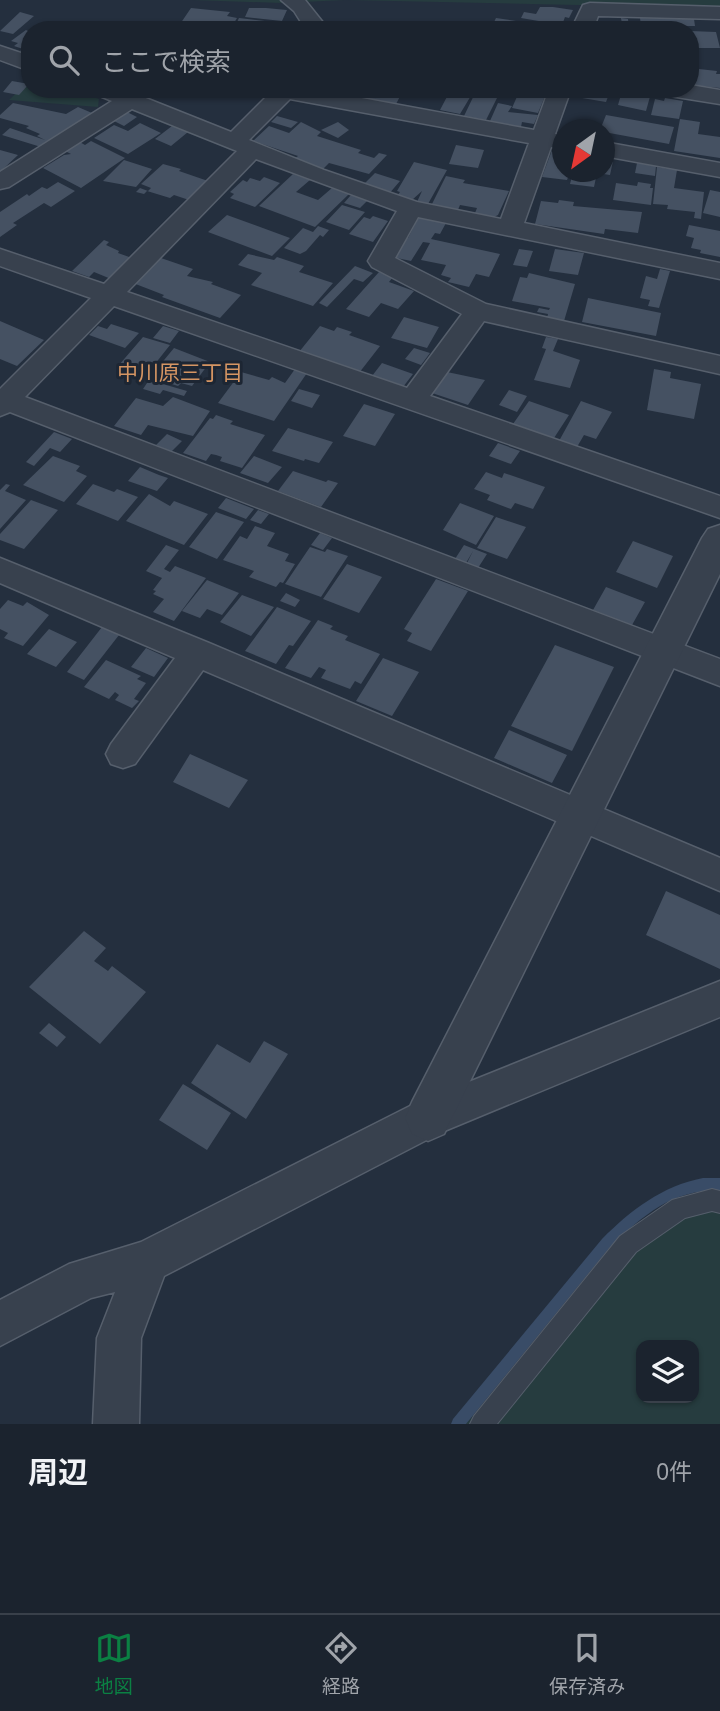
<!DOCTYPE html>
<html lang="ja">
<meta charset="utf-8">
<style>
:root{--surface:#1b232e;--page:#282f3a;--text:#f1f3f6;--muted:#a0a4aa;--line:#39404a;--accent:#0b8043}
body{margin:0;font-family:Helvetica,"Noto Sans JP",sans-serif;background:var(--page);color:var(--text)}
.controls{position:absolute;right:21px;bottom:21px;display:grid;overflow:hidden;border-radius:14px;box-shadow:0 2px 5px #0004}
.controls button{width:63px;height:63px;display:grid;place-items:center;padding:0;border:0;border-bottom:2px solid var(--line);background:var(--surface);color:var(--text);font:35px sans-serif}
.compass{position:absolute;left:552px;top:119px;width:63px;height:63px;border-radius:50%;background:var(--surface);box-shadow:0 2px 5px #0004;rotate:213deg}
.list{margin:0;padding:0;list-style:none}
h2{display:flex;justify-content:space-between;align-items:center;height:91px;margin:0;padding:0 28px;font-size:30px}
h2 small{font-size:23px;font-weight:400;color:var(--muted)}
.icon{flex:none;width:38px;height:38px;fill:none;stroke:currentColor;stroke-width:2;stroke-linecap:round;stroke-linejoin:round}
.map{position:relative;flex:none;width:720px;height:1424px;overflow:hidden}
.search{position:absolute;background:var(--surface);box-shadow:0 2px 5px #0004;left:21px;right:21px;top:21px;height:77px;display:flex;align-items:center;gap:18px;box-sizing:border-box;padding:0 24px;border-radius:28px;color:var(--muted);font-size:26px}
.sheet{height:189px;background:var(--surface)}
nav{display:flex;justify-content:space-around;align-items:center;box-sizing:border-box;height:98px;border-top:2px solid var(--line);background:var(--surface);font-size:19px;color:var(--muted)}
nav a{display:grid;justify-items:center;gap:4px}
nav .on{color:var(--accent)}
.map>svg:first-child{display:block}
</style>
<div class="map">
<svg width="720" height="1424" viewBox="0 0 720 1424">
<rect width="100%" height="100%" fill="#242f3e"/>
<!-- green -->
<path fill="#263c3f" fill-rule="evenodd" d="M192,0H720V8L345,0L282,3Z
M30,80V89H71L99,99L98,107L9,100Z
M711,1189L720,1191V1424H466L612,1248L681,1197ZM641,1345H694V1398H641Z"/>
<g fill="none" stroke-linecap="round" stroke-linejoin="round">
<!-- stream -->
<path fill="#394c67" fill-rule="evenodd" d="M703,1178H720V1190C671,1190 644,1215 610,1247L466,1424H451L453,1419L602,1239C631,1210 662,1186 703,1178Z"/>
</g>
<!-- building -->
<path fill="#455162" d="M540,7H553L573,10L569,18L565,17L562,25L521,18L524,12L536,14Z
M191,8L230,12L227,16L237,18L230,30H200L201,28L193,26L191,30H176Z
M249,8H266L287,10L282,21L245,17Z
M20,12L34,16L13,34L0,31Z
M239,18L282,23L298,26L296,30H233Z
M496,18L516,21L512,30H490Z
M621,18L628,19L629,30H597V23L622,24Z
M640,18L694,19L695,26H678L679,30H634V26H641Z
M26,30L30,32V54L20,51L23,49L14,46L18,43L11,41Z
M690,31L716,32L720,48H690Z
M690,68L717,71L716,74H720V88L690,85Z
M12,81L29,84L19,95L3,92Z
M352,89H404L396,104L348,97Z
M451,89H475L460,114L440,110Z
M477,89L500,92L486,120L464,116Z
M573,89H611L606,102L570,96Z
M622,91L651,93L646,111L618,105Z
M519,92L545,96L538,113L512,108Z
M665,98L683,101L679,119L651,115L655,99L664,101Z
M13,103L66,114L78,107L92,113L41,147L2,135L10,128L45,140L37,136L40,134L26,128L29,126L0,118V115Z
M498,103L512,106L508,112L538,115L534,124L522,122L521,127L490,121Z
M125,111L137,117L124,126L112,120Z
M606,115L674,127L669,144L604,132V130H600Z
M277,116L298,122L291,128L271,122Z
M680,119L700,122L698,134L720,137V158L674,151Z
M301,122L321,132L317,136L361,150L358,153L374,158L379,153L387,155L369,174L329,163L323,169L294,159L298,156L253,141L269,126L289,133Z
M338,122L349,130L338,138L321,130Z
M140,123L161,133L128,154L94,138L114,125L128,131Z
M172,126L188,132L171,146L155,139Z
M78,141L85,145L91,141L125,158L81,188L43,168L64,155L71,154L63,150Z
M456,145L484,150L478,168L449,164Z
M0,150L18,155L0,172Z
M552,150L562,152V172H570L567,180L542,177Z
M124,160L152,169L136,187L103,181Z
M604,160L613,161L610,175L597,173L594,187L570,184L573,172H604Z
M414,162L447,170L428,204L417,202L422,191L412,200L397,196L400,192L397,191Z
M637,163L656,166L655,176L635,173Z
M163,164L181,169L179,171L208,181L189,200L174,195L170,198L147,191L144,194L136,192L140,188L148,191L151,188L141,184Z
M657,167L677,170L674,188L704,192L701,219L694,218L695,212L667,209L668,205L653,204Z
M375,173L400,181L388,195L362,186Z
M293,174L310,180L296,192L318,200L332,188L349,194L315,227L259,206Z
M446,176L465,180L463,183L509,191L498,215L494,217L475,213L477,208L460,205L457,212L431,206Z
M264,177L280,183L255,207L230,198L234,194L230,192L243,180L247,182L250,178L260,181Z
M58,182L75,191L51,207L44,203L13,223L17,225L0,237V212L27,194L29,196L42,187L47,189Z
M638,182L651,184L650,188H653L651,205L613,200L616,183L637,186Z
M710,190L720,192V217L703,213Z
M351,195L367,201L360,208L344,203Z
M559,200L574,202L573,206L642,212L638,233L605,229L604,234L535,224L541,201L558,203Z
M342,205L365,212L349,230L326,222Z
M227,215L290,238L272,256L208,232Z
M373,216L388,221L373,242L349,234L364,217L370,219Z
M419,217L446,223L440,234L435,233L431,239L500,254L489,277L476,274L469,287L448,282L451,278L441,275L446,265L421,260L430,243L423,242L411,261L392,257L404,237L408,238Z
M689,225L720,231V257L700,253L701,250L691,248L694,238L686,236Z
M318,226L329,230L323,237L320,235L306,251L300,254L284,248L303,228L313,232Z
M104,240L109,242L106,245L119,251L118,253L132,258L111,279L94,272L89,277L72,271Z
M519,249L533,251L527,267L513,265Z
M555,249L584,253L578,275L549,271Z
M248,254L274,260L277,257L304,266L299,272L333,283L313,306L251,285L262,273L238,265Z
M158,257L193,269L187,276L213,282L211,284L241,295L220,318L162,297L164,295L133,283Z
M355,266L373,273L363,282L354,279L327,307L319,303Z
M660,269L670,271L659,308L648,306L650,300L640,298L646,276L657,279Z
M379,272L393,277L389,282L414,291L398,309L381,303L369,317L346,309Z
M529,273L575,284L564,321L547,318L548,314L537,312L539,308L549,310L550,308L512,301L520,277L527,278Z
M588,298L661,313L656,336L582,322Z
M404,317L439,327L427,348L391,338Z
M0,321L44,340L17,366L0,359Z
M111,324L139,333L125,348L89,335L98,326L107,329Z
M163,326L179,331L170,343L153,338Z
M320,326L334,331L337,327L352,332L349,335L380,346L359,373L299,352Z
M143,337L170,345L147,374L119,365Z
M546,337L558,339L553,351L580,360L570,388L534,380L546,349L542,348Z
M174,348L210,362L192,386L181,383L178,386L150,377Z
M414,348L430,353L421,365L405,359Z
M382,363L413,374L403,387L372,376Z
M295,369L307,373L274,421L218,403L241,372L269,380L272,377L285,383Z
M654,369L671,372L670,378L701,384L694,419L647,410Z
M447,372L485,380L468,405L432,393Z
M149,380L187,391L184,396L163,390L160,394L143,389Z
M299,389L320,395L312,408L291,401Z
M509,390L527,396L517,412L499,405Z
M173,397L210,411L193,436L148,425L141,435L114,426L136,398L163,406Z
M529,401L569,415L554,438L513,424Z
M581,401L612,412L596,439L584,435L577,447L559,441Z
M364,404L395,414L375,446L343,436Z
M216,415L233,421L230,424L265,435L242,468L220,461L222,457L216,455L211,454L206,461L183,453L210,418L213,419Z
M288,428L333,442L319,463L305,459L304,461L272,451Z
M54,432L72,439L60,452L50,448L34,466L26,462Z
M167,434L182,441L171,452L156,445Z
M498,443L520,451L511,464L489,456Z
M53,456L80,466L76,471L87,476L64,502L23,485Z
M254,456L282,467L268,483L240,473Z
M140,467L159,475L168,478L157,491L128,481Z
M293,471L326,482L328,480L338,483L321,507L278,491Z
M486,472L502,478L504,473L545,487L533,509L515,503L511,509L487,500L490,495L474,489Z
M6,484L10,485L5,491L26,500L0,529V490Z
M93,484L114,492L117,489L138,497L118,521L76,504Z
M149,494L170,506L174,501L208,514L184,545L126,521Z
M226,498L254,509L246,519L218,508Z
M31,500L58,510L24,549L0,540V534Z
M460,503L494,516L476,545L443,530Z
M258,510L269,514L261,524L250,520Z
M216,512L244,522L217,559L189,547Z
M496,517L526,527L507,559L477,548Z
M255,526L275,533L267,546L289,554L285,561L295,564L283,583L280,582L276,587L249,577L254,571L223,560L240,536L247,539Z
M320,533L332,538L323,550L311,545Z
M633,541L673,556L657,588L616,572Z
M166,545L179,550L164,569L170,572L175,566L206,578L174,621L153,612L164,599L153,594L156,591L153,590L162,578L146,571Z
M464,545L487,554L478,568L467,563L473,551L466,563L455,559Z
M310,547L325,552L327,549L348,556L321,597L285,584Z
M347,564L382,577L359,613L323,599Z
M436,579L468,591L431,651L407,641L412,633L404,629Z
M207,580L239,593L222,615L207,609L200,618L182,611Z
M606,587L645,602L632,625L593,610Z
M286,593L300,600L295,607L280,601Z
M242,595L274,607L251,636L220,622Z
M8,600L23,606L27,602L49,615L23,646L4,638L8,633L0,629V609Z
M277,607L311,621L293,646L289,645L276,664L245,651Z
M318,620L333,626L330,629L348,636L345,640L380,654L361,684L355,681L350,689L321,678L326,670L319,667L311,678L285,668Z
M102,627L119,635L84,680L67,672Z
M49,629L77,642L56,667L27,654Z
M555,645L614,667L572,751L511,726Z
M146,648L168,658L154,677L131,667Z
M383,658L419,672L392,716L356,701Z
M106,660L141,676L137,679L146,683L134,699L139,701L132,708L115,700L119,695L115,692L109,699L84,687Z
M509,730L567,755L552,783L494,758Z
M190,754L248,780L229,808L173,782Z
M666,891L720,915V969L646,935Z
M84,931L106,948L94,961L108,971L112,966L146,992L100,1044L29,987Z
M49,1023L66,1037L57,1047L39,1033Z
M264,1041L288,1054L246,1119L191,1083L217,1044L250,1063Z
M183,1084L231,1113L207,1150L159,1120Z"/>
<g fill="none" stroke-linecap="round" stroke-linejoin="round">
<!-- service casing -->
<g stroke="#565f6c" stroke-width="2">
<path id="service" d="M712,1189L720,1191V1213L712,1211L685,1218L636,1252L497,1424H470L474,1416L620,1236L672,1200Z"/>
</g>
<!-- minor casing -->
<g stroke="#565f6c" stroke-width="3">
<path id="minor" d="M281,0H305L325,25L321,30H306L294,11Z
M590,3L720,7V19L598,16L593,30H571L583,5Z
M0,46L30,56V71L0,60Z
M690,85L720,90V104L670,96L662,94L659,89H690Z
M92,89H123L231,132L274,89H313L534,130L549,89H571L555,134L562,135V149L551,147L524,223L720,263V279L418,217L395,258L486,304L720,356V374L484,321L430,396L720,496V518L114,306L25,397L720,659V686L10,412L0,416V389L91,298L0,266V249L104,284L237,151L132,109L9,187L0,189V172L112,101L95,94ZM290,99L529,143L501,219L417,202L324,170L249,140ZM256,159L397,211L368,261L372,267L462,314L407,388L127,292Z
M604,142L720,163V177L604,156Z
M0,558L209,643L720,858V891L203,670L135,764L123,768L111,764L106,754L111,744L175,658L0,583Z
M720,981V1017L442,1132L164,1276L141,1338L139,1424H93L97,1338L115,1292L91,1298L0,1346V1300L69,1264L141,1242L414,1104Z"/>
</g>
<!-- tertiary casing -->
<g stroke="#565f6c" stroke-width="3">
<path id="tertiary" d="M720,525V574L444,1134L428,1141L412,1134L405,1118L412,1102L702,538L708,529Z"/>
</g>
<!-- service -->
<use href="#service" fill="#38414e" fill-rule="evenodd"/>
<!-- minor -->
<use href="#minor" fill="#38414e" fill-rule="evenodd"/>
<!-- tertiary -->
<use href="#tertiary" fill="#38414e" fill-rule="evenodd"/>
</g>
<g text-anchor="middle" dominant-baseline="central" stroke-width="6" stroke-linejoin="round" paint-order="stroke">
<!-- neighbourhood labels -->
<g font-size="21" fill="#d59563" stroke="#1d2633">
<text x="180" y="372">中川原三丁目</text>
</g>
</g>
</svg>
<div class="controls">
<button><svg class="icon" aria-label="layers" viewBox="0 0 24 24"><path d="M12 4l9 5-9 5-9-5zM3 14l9 5 9-5"/></svg></button>
</div>
<svg class="compass" viewBox="-18 -18 36 36"><path d="M0-13l5 13h-10z" fill="#e53935"/><path d="M0 13l5-13h-10z" fill="#a0a4aa"/></svg>
<div class="search"><svg class="icon" aria-label="search" viewBox="0 0 24 24"><circle cx="10" cy="10" r="6"/><path d="M15 15l6 6"/></svg>ここで検索</div>
</div>
<section class="sheet">
<h2>周辺<small>0件</small></h2>
<ul class="list">
</ul>
</section>
<nav>
<a class="on"><svg class="icon" aria-label="map" viewBox="0 0 24 24"><path d="M3 6l6-2 6 2 6-2v14l-6 2-6-2-6 2zM9 4v14M15 6v14"/></svg>地図</a>
<a><svg class="icon" aria-label="directions" viewBox="0 0 24 24"><path d="M12 3l9 9-9 9-9-9zM9 14v-3h6M13 9l2 2-2 2"/></svg>経路</a>
<a><svg class="icon" aria-label="saved" viewBox="0 0 24 24"><path d="M7 4h10v16l-5-4-5 4z"/></svg>保存済み</a>
</nav>
